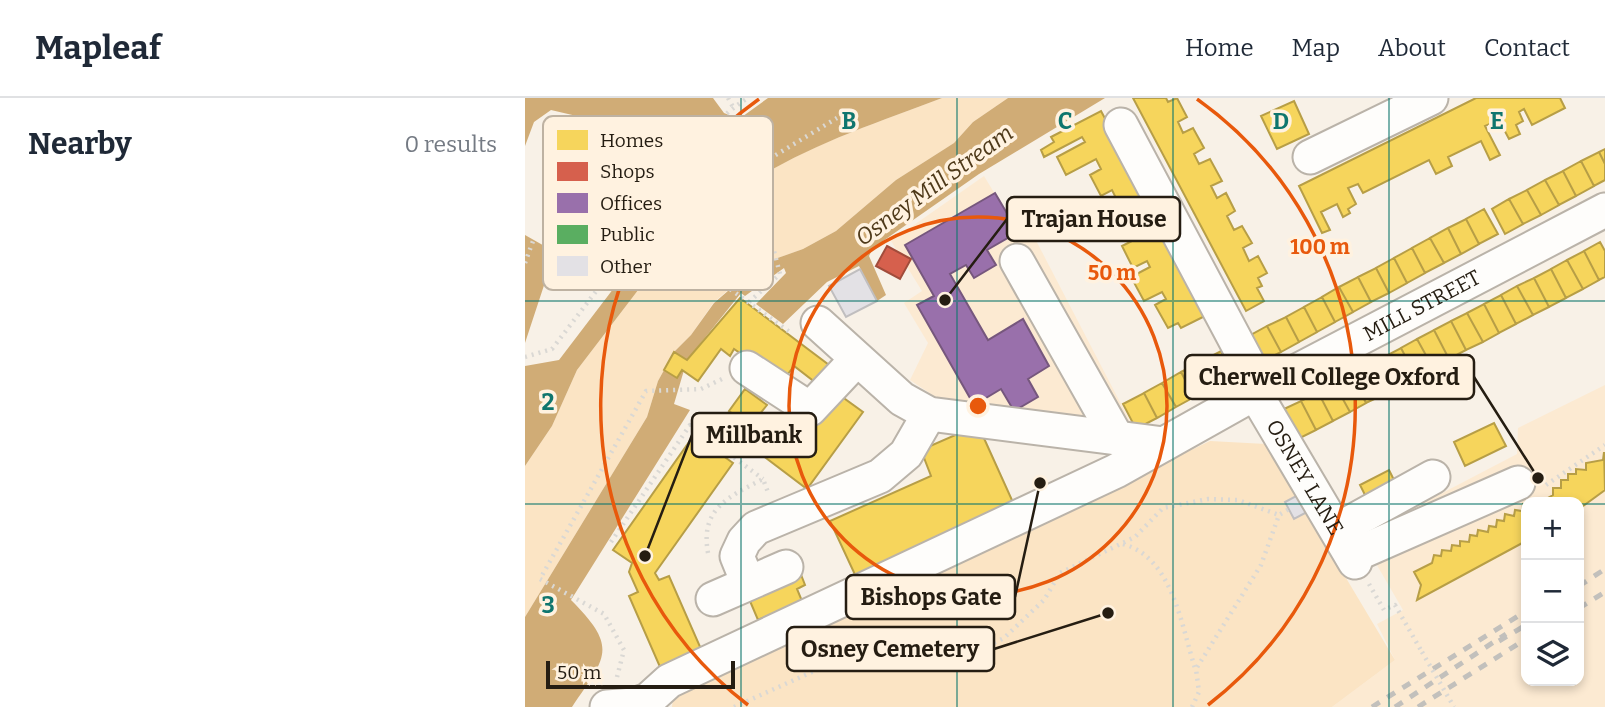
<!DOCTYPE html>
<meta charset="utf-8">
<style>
:root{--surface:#fff;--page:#f6f6f7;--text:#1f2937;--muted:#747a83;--line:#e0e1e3}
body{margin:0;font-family:Bitter,serif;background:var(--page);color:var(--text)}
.controls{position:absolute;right:21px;bottom:21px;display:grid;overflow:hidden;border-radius:14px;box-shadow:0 4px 10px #0003}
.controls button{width:63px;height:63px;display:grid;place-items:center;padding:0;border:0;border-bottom:2px solid var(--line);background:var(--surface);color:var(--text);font:35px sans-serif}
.scale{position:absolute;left:21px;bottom:18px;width:189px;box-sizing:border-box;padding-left:7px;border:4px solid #251d12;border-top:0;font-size:19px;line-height:24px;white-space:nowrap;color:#251d12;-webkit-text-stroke:5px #fff2e0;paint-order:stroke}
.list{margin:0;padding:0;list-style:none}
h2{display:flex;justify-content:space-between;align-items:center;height:91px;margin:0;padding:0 28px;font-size:30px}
h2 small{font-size:23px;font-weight:400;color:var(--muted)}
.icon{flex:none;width:38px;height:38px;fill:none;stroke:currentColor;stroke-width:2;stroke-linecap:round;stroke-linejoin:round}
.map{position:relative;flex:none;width:1080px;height:609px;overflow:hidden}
header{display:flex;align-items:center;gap:42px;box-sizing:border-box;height:98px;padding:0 35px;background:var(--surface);border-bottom:2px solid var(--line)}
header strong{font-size:33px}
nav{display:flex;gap:38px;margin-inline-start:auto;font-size:24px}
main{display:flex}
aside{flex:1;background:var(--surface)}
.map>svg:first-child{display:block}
</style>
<header>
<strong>Mapleaf</strong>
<nav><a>Home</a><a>Map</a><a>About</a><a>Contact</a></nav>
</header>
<main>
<aside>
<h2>Nearby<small>0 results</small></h2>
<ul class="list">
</ul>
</aside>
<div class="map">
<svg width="1080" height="609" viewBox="0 0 1080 609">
<rect width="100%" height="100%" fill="#f8f1e7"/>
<!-- built -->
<path fill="#fcead2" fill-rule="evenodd" d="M459,78L493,134L504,129L610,333L415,302L385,282L403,245L379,205L397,193L366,143Z
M1080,287V609H807L870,562L852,526L878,512L835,438L992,356L993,330ZM1001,404H1054V583H1001Z"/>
<!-- green -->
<path fill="#fbe4c4" d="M417,0H483L448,24L429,45L371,82L311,133L278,151L233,167L189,204L166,237L149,254L133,283L122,319L0,519V368L27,328L52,272L146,149L150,148L167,120L174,125C239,61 333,32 417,0Z
M685,343L741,346L870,562L807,609H147L148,599Z"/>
<!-- water -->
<path fill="#d0ac76" d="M0,0H188L199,15L214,21L243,0H417C333,32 239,61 174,126L167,121L150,148L146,149L52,272L27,328L0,368V268L34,262L143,119L146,94L173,50L154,42L26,12L9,24L0,48Z
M483,0H580L454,76L348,150L344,158L361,197L352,203L334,168L302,184L258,226L231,206L261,175L259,170L220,198L216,195L162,262L149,306L165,312L46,502C94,550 81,559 47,609H0V519L122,319L133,283L149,254L166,237L189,205L233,167L278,151L311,133L371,82L429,45L448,24Z
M0,137L30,154L0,245Z"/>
<!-- homes -->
<path fill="#f6d55c" stroke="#b79e46" stroke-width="2" d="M608,0H641L643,4L652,0L662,19L653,24L658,35L668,30L679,50L669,56L674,66L685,61L697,83L686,88L692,100L701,95L710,113L702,118L709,132L717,128L727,145L718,150L724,163L733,158L742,175L733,180L737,188L732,190L739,203L721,213Z
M951,0H1035L1040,10L1007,27L999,11L994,14L998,23L991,27L995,36L984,41L974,22L960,28L975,57L965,62L956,43L923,59L927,68L911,76L904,62L838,95L833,86L823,90L831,106L823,111L825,115L818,119L812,106L796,114L805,132L797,135L774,88Z
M769,3L784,36L752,51L736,18Z
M576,13L684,216L656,230L653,225L643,230L630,207L641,201L637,194L619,203L606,179L625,169L622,163L608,170L597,148L611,141L606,131L588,141L576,118L595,108L587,92L576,98L565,77L576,71L571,61L541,77L532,59L560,44L557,39L519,59L516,52L529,44L526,39Z
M1080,51V66L1074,54Z
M1074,54L1080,66V82L1069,88L1056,63Z
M1056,63L1069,88L1051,98L1038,73Z
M1038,73L1051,98L1034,107L1020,82Z
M1020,82L1034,107L1016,117L1002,92Z
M1002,92L1016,117L998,126L984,101Z
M984,101L998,126L980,136L967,111Z
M959,111L973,136L954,146L941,121Z
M941,121L954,146L936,156L923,130Z
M923,130L936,156L919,165L905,140Z
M905,140L919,165L900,175L887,150Z
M1075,144L1080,153V179L1074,182L1059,153Z
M887,150L900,175L882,185L869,160Z
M1059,153L1074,182L1058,191L1042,162Z
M869,160L882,185L864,195L851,170Z
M1042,162L1058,191L1041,200L1026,171Z
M851,170L864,195L846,204L833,179Z
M1026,171L1041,200L1024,209L1009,180Z
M833,179L846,204L828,214L814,189Z
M1009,180L1024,209L1008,217L992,188Z
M992,188L1008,217L991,226L976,197Z
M814,189L828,214L810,224L797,199Z
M976,197L991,226L974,235L959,206Z
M797,199L810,224L792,234L779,209Z
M215,200L308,270L295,288L269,268L257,284L209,251L205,258L196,251L173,283L157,272L152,280L139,272L149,254L162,262Z
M959,206L974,235L958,244L942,215Z
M779,209L792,234L774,244L761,219Z
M942,215L958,244L941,252L926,223Z
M761,219L774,244L756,254L742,228Z
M926,223L941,252L924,261L909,232Z
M742,228L756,254L738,263L724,238Z
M909,232L924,261L908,270L892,241Z
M892,241L908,270L891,279L876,250Z
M876,250L891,279L875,288L859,259Z
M696,253L709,278L688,289L675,264Z
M675,264L688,289L669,299L656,274Z
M842,268L858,297L841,305L826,276Z
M656,274L669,299L651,309L637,285Z
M826,276L841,305L825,314L809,285Z
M637,285L651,309L632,320L619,295Z
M809,285L825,314L808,323L793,294Z
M220,291L242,307L234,317L275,347L313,296L338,314L282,391L217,342L226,329L204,313Z
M793,294L808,323L791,332L776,303Z
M619,295L632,320L611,331L598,306Z
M776,303L791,332L775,340L759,311Z
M969,325L981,348L940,368L929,344Z
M453,327L491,411L332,481L305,423L406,378L396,352Z
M169,337L208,365L130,475L134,482L144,478L176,551L135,569L104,498L113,494L104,474L107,465L88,452Z
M1079,354L1080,392L1054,411V404H1025L1023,400L1028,397V390H1036V382H1043V376H1051V371L1061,372V365L1078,362Z
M864,372L875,394L846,409L835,387Z
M998,406L1001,407V443L892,502L896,487L889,474L907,465L909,457L916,458L917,452L926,453L927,447L935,448V443L944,444L945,437L952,438L953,432L963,434L964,428L971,429L972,422L979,423L980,416L989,418L990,412L997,413Z
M275,474L280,487L272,491L277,503L233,522L222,496Z"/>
<!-- shops -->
<path fill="#d6604d" stroke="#a14c3b" stroke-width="2" d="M362,148L386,161L375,181L351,168Z"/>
<!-- offices -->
<path fill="#9970ab" stroke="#76577d" stroke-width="2" d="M470,95L493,134L462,152L471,167L449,180L441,167L425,176L463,242L498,221L524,268L503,281L513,299L489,313L476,291L449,307L392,207L409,198L380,147Z"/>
<!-- building -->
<path fill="#e3e1e5" stroke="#c0bebf" stroke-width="2" d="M335,171L352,203L321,219L304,188Z
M773,397L782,414L769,421L760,404Z"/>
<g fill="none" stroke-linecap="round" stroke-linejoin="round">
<!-- minor casing -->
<g stroke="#bab3a9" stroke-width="37">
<g id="minor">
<path d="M596,27L737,292"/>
<path d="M785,59L906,0"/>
<path d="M492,163L592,340"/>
<path d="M293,225L377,301L404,316L639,346"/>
<path d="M222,270L285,311L332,261"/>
<path id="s1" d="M730,295L830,464"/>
<path d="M812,432L908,379"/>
<path d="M827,458L993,385"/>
<path d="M223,485L212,458L219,443L231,430L355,378L381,356L404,316"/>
<path d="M188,501L261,469"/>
<path id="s2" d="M82,609L109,607L123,602L144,583L591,373L730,295L1080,112"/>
</g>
</g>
<!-- path -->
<path stroke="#dad8d4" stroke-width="4.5" stroke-dasharray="2 5" stroke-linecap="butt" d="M203,0L208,9
M167,120L211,81L312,20
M0,165L8,143
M224,204L255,176L248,149L203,189L205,191L266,235
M0,259L27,251C63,204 98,158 133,110C162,69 177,28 223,0
M1021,387L1080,347
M86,444L165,327L238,381
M598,446C648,460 656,527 670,570
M183,455C175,411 203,399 238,381L244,397
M844,486L859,512L870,507L897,554
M92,579L99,552L79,516L15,481L121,293L176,291L197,281
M209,609L307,565H392L442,558L479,540L519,502L535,475L610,439L638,410L683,401L713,402L754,417
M667,609L674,594L671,571L736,467L754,417L764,411"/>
<!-- minor -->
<use href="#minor" stroke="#fefdfb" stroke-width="33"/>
<!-- rail -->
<path stroke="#c2c0bc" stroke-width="5" stroke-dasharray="9 9" stroke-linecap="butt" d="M1054,488L1080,471
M1054,510L1080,494
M974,543L1001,527
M847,609L1001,513
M870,609L981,536
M893,609L1001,541"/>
<!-- path-bridge -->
<path stroke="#dad8d4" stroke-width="4.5" stroke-dasharray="2 5" stroke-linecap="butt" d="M897,554L929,609"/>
</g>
<!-- grid -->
<path fill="none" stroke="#0f766e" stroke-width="2" stroke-opacity="0.55" d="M216,0V609M432,0V609M648,0V609M864,0V609M0,203H1080M0,406H1001M1054,406H1080"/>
<!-- distance rings -->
<g fill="none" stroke="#e8590c" stroke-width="3.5">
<circle cx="453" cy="308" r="189"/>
<path d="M223 607A377 377 0 0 1 234 1M672 1A377 377 0 0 1 683 607"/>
</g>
<g text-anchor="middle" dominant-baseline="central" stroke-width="7" stroke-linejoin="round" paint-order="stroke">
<!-- street labels -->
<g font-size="21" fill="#251d12" stroke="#fff2e0">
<text stroke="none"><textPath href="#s2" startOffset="912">MILL STREET</textPath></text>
<text stroke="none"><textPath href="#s1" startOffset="98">OSNEY LANE</textPath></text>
</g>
<!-- water labels -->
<g font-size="23" font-style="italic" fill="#4e3919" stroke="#fff2e0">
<text transform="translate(409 87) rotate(-36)">Osney Mill Stream</text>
</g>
</g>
<!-- legend -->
<rect x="18" y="18" width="230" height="174" rx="10" fill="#fff2e0" stroke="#beb2a2" stroke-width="2"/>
<rect x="32" y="32" width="31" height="20" fill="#f6d55c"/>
<rect x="32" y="64" width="31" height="19" fill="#d6604d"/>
<rect x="32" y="95" width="31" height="20" fill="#9970ab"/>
<rect x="32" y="127" width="31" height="19" fill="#5aae61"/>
<rect x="32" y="158" width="31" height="20" fill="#e3e1e5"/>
<g font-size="19" fill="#251d12">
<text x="75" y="49">Homes</text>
<text x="75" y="80">Shops</text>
<text x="75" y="112">Offices</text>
<text x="75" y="143">Public</text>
<text x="75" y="175">Other</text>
</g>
<g font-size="23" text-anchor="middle" font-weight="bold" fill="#0f766e" stroke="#fff2e0" stroke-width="7" stroke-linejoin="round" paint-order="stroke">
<text x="324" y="31">B</text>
<text x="540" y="31">C</text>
<text x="756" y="31">D</text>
<text x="972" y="31">E</text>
<text x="23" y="312">2</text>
<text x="23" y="515">3</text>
</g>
<circle cx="453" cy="308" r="10" fill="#e8590c" stroke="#fff2e0" stroke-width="3.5"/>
<g font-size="21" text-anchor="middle" font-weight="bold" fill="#e8590c" stroke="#fff2e0" stroke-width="7" stroke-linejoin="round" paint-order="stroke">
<text x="795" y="156">100 m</text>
<text x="587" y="182">50 m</text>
</g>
<!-- callouts -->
<path fill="none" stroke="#251d12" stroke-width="2.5" d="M420 202L482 121M1013 380L949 279M120 458L167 337M515 385L490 499M583 515L469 551"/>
<g fill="#251d12" stroke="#fff2e0" stroke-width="2.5">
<circle cx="420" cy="202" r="7"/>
<circle cx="1013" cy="380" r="7"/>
<circle cx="120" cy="458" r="7"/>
<circle cx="515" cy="385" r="7"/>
<circle cx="583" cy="515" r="7"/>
</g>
<g fill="#fff2e0" stroke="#251d12" stroke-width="2.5">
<rect x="482" y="99" width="173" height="44" rx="7"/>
<rect x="660" y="257" width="289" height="44" rx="7"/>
<rect x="167" y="315" width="124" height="44" rx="7"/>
<rect x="321" y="477" width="169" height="44" rx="7"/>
<rect x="262" y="529" width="207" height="44" rx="7"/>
</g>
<g font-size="23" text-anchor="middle" font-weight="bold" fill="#251d12">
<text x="569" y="129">Trajan House</text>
<text x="804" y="287">Cherwell College Oxford</text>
<text x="229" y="345">Millbank</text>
<text x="406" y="507">Bishops Gate</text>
<text x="365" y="559">Osney Cemetery</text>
</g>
</svg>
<div class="controls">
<button>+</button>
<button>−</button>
<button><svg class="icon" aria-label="layers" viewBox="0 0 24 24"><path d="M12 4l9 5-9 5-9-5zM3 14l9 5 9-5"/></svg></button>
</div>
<div class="scale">50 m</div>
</div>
</main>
